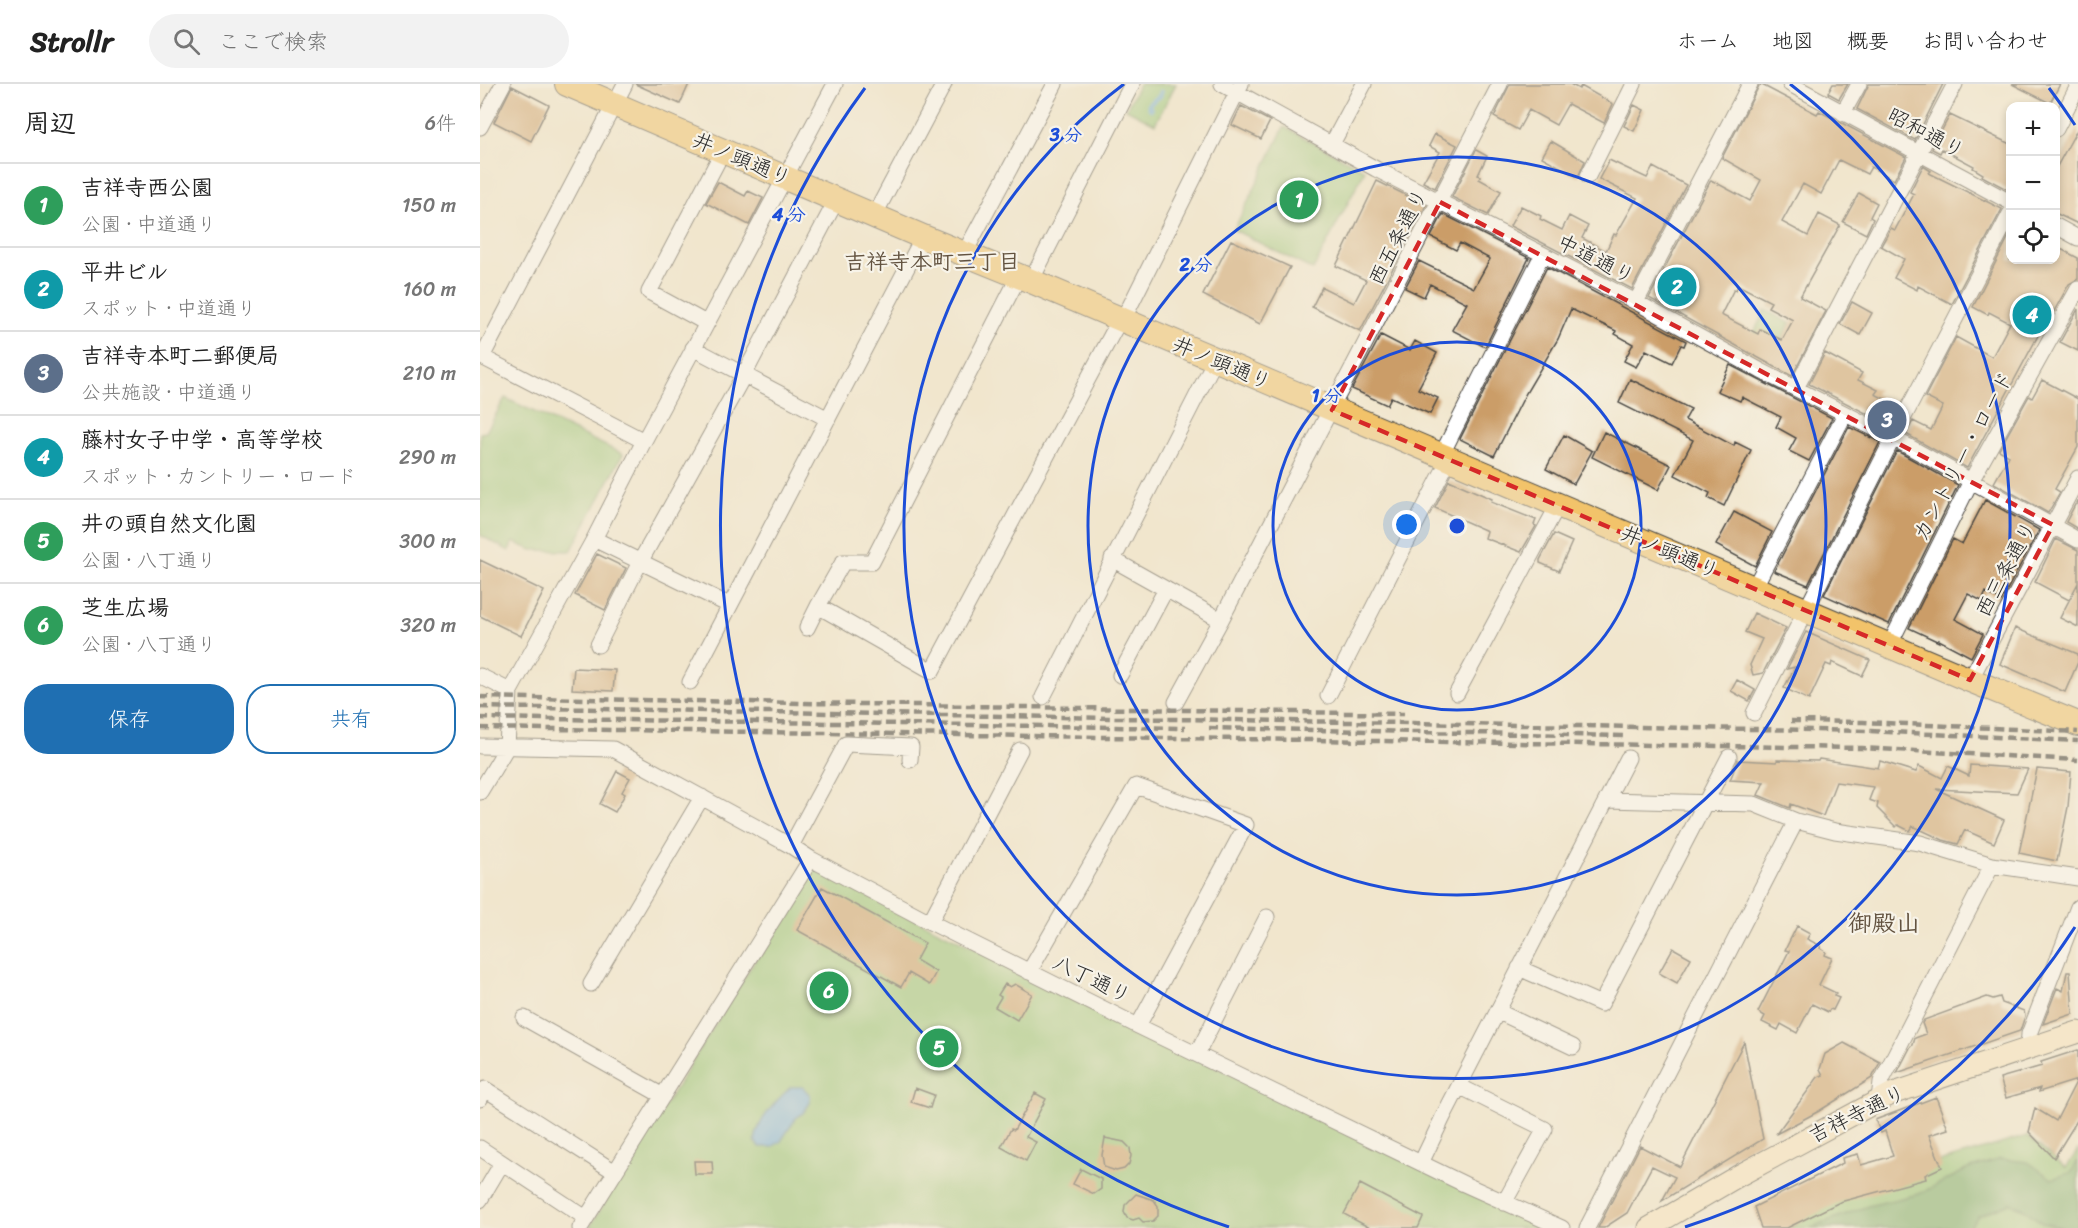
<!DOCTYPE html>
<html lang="ja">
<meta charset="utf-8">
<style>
:root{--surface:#fff;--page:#f2f2f2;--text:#222;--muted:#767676;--line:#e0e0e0;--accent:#1f6fb2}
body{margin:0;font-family:Sriracha,"Klee One",sans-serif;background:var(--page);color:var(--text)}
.controls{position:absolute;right:18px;top:18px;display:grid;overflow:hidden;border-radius:12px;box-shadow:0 3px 9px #0003}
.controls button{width:54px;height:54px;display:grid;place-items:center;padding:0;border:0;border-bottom:2px solid var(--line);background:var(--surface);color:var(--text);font:30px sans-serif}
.you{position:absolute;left:927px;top:441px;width:21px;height:21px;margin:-15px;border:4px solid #fff;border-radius:50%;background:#1a73e8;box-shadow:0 0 0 9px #1a73e833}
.badge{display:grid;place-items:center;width:39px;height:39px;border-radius:50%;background:var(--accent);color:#fff;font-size:20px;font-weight:700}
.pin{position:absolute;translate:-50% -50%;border:3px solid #fff;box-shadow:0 2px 6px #0006}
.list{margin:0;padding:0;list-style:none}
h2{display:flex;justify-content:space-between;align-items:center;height:78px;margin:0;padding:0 24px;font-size:26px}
h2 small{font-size:20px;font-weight:400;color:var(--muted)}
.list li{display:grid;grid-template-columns:39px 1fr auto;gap:18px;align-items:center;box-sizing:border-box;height:84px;padding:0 24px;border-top:2px solid var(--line)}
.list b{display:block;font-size:22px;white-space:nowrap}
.list p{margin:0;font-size:20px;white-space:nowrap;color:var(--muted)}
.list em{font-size:20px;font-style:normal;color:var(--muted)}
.actions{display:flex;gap:12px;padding:18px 24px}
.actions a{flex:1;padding:14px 0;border:2px solid var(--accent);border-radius:24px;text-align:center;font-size:21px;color:var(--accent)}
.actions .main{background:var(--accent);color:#fff}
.icon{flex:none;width:33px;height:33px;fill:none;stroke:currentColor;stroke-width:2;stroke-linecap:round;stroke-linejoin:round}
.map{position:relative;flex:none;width:1598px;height:1144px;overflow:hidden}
header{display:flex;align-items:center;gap:36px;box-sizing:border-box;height:84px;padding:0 30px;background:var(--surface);border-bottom:2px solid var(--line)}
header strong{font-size:28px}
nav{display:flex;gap:33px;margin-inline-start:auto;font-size:21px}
.search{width:420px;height:54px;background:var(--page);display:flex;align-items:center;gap:15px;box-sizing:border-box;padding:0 21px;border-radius:33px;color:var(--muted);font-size:22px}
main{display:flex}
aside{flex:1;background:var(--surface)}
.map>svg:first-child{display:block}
</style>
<header>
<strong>Strollr</strong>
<div class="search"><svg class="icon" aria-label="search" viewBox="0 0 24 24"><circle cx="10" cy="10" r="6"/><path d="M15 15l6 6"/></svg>ここで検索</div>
<nav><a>ホーム</a><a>地図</a><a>概要</a><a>お問い合わせ</a></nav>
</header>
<main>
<aside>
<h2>周辺<small>6件</small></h2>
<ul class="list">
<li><span class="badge" style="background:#2e9e5b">1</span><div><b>吉祥寺西公園</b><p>公園 · 中道通り</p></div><em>150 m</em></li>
<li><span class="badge" style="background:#0f9aa8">2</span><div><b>平井ビル</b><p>スポット · 中道通り</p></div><em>160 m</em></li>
<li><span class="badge" style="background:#5c6f8a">3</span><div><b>吉祥寺本町二郵便局</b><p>公共施設 · 中道通り</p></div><em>210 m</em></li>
<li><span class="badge" style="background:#0f9aa8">4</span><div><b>藤村女子中学・高等学校</b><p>スポット · カントリー・ロード</p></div><em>290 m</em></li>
<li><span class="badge" style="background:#2e9e5b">5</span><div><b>井の頭自然文化園</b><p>公園 · 八丁通り</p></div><em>300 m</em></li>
<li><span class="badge" style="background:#2e9e5b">6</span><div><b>芝生広場</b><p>公園 · 八丁通り</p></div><em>320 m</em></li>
</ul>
<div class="actions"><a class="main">保存</a><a>共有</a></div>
</aside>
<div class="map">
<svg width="1598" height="1144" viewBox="0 0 1598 1144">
<rect width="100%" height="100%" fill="#f7f3e8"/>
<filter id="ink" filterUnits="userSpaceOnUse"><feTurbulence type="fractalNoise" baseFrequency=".0167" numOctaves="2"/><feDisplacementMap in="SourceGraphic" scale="12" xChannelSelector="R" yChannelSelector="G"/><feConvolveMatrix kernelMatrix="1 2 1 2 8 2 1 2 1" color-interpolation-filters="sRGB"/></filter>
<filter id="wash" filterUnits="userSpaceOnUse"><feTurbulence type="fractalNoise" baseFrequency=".008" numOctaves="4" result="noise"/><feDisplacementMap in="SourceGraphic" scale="24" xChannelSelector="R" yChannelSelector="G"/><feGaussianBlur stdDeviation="1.35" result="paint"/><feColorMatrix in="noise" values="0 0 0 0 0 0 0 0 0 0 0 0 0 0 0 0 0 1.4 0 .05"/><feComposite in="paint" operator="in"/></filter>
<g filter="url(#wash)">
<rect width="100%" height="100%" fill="#f1e6cd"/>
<!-- green -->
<path fill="#92c474" stroke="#5e7850" stroke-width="1.5" d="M659,0H696L675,40L646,25Z
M804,43L885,86L833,186L754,146Z
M1285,226L1310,239L1290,279L1265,267Z
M25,314L143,370L91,467L52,466L33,458L29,467L0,451V349L6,348Z
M332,784L1063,1144H109Z
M1547,1052L1586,1084L1598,1066V1144H1309L1374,1103Z"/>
<!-- forest -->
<path fill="#75aa66" stroke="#506a48" stroke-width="1.5" d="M1520,1075L1548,1078L1572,1095L1592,1088L1598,1075V1144H1585L1562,1139L1544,1125L1530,1119L1498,1132L1489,1144H1329L1388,1122L1439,1110L1488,1085Z"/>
<!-- water -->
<path fill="#6aabde" stroke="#4a6b84" stroke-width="1.5" d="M311,1003H323L330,1011V1019L323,1029L316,1034L301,1057L292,1063H280L275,1058C277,1036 295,1018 311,1003Z"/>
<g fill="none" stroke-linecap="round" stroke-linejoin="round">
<!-- stream -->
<path stroke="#6aabde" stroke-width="4.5" d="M671,25L669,23V20L680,12L681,8"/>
</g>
<g id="blocks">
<!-- building -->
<path fill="#cb9d68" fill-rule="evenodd" d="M155,0H209L200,20Z
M1030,0H1090L1099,5L1101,2L1133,20L1124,39L1088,20L1076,41L1049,26L1038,46L1014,33Z
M1280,0L1337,30L1339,27L1426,73L1414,96L1391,83L1387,90L1359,76L1341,110L1323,100L1302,138L1328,152L1339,130L1360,141L1320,213L1346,227L1312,292L1169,214L1231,96L1270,117L1281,96L1242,74ZM1258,201L1291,218L1288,223L1313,236L1302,256L1280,245L1278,250L1241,231L1254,205L1256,206Z
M1353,0H1368L1359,15L1348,9Z
M1389,0H1463L1435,56L1377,25Z
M1532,0H1580L1570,19Z
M32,2L69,21L51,57L14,38Z
M1154,21L1164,26L1154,47L1144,42Z
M761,22L790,37L781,55L752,41Z
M1470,31L1530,60V107L1502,92L1503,90L1493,84L1494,82L1462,65L1460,69L1452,65Z
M1598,44V140L1575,129V86Z
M955,50L977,61L955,104L943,98L960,68L949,62Z
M1071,57L1105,77L1098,93L1062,73Z
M996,66L1007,72L998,91L1001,92L999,95L1021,107L1008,131L972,113Z
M1129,76L1167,94L1173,83L1206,101L1152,205L1030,142L1041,122L1061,132L1060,135L1082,146L1089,132L1108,142L1102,154L1126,167L1134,150L1136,151L1157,114L1119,95Z
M1443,82L1451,87L1449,89L1522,125L1472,220L1438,202L1437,206L1414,194L1424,175L1401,162L1411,144L1415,146L1434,110L1430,108Z
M897,97L946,121L880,247L832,223L842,203L874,219L886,196L856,182Z
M238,98L265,112L268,107L283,114L269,141L226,119Z
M1379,109L1397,119L1390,133L1393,135L1386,150L1363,138Z
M963,130L1049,174L1005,263L972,246L987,219L950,200L944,213L925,204L939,177L994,204L1010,175L980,159L976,166L951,153Z
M1530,150V176H1575V162L1598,174V195L1589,200L1562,249L1560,248L1487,384L1426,350L1433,337L1451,346L1463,322L1445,313L1476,253L1512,273L1530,239L1509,228L1508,231L1493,223Z
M751,156L810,183L780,240L723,211Z
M1067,183L1206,257L1204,262L1201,261L1192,279L1166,266L1156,283L1144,277L1153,260L1135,250L1136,247L1091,225L1078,255L1046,309L1014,372L980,355Z
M1372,218L1392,229L1380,251L1360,240Z
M1598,225V267L1580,258Z
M901,251L930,266L935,257L957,269L938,305L958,314L950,330L911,313L907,321L872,305Z
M1345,269L1382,289L1378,296L1398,306L1395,310L1419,322L1409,341L1329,300Z
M1250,281L1352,334L1329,377L1309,367L1316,354L1296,343L1301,333L1262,313L1260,317L1237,307Z
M1150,295L1211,325L1205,336L1254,362L1255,358L1271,366L1244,422L1228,414L1230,409L1195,391L1213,356L1139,319Z
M1562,296L1598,315V363L1575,405L1580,408L1568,429L1514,399L1529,372L1519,366L1549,312L1552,314Z
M1369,343L1400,358L1328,501L1294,487Z
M1124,348L1191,381L1178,406L1112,373Z
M1084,351L1112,367L1094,400L1066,385Z
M1417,367L1478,401L1409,540L1344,511Z
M969,396L1012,415L1011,418L1056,436L1054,441L1056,442L1041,468L1005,454L1007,447L955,424Z
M1505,416L1559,446L1521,517L1506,508L1502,517L1488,510L1475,535L1503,550L1491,573L1459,556V558L1429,544L1473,455L1482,460Z
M1597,417H1598V445L1586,438Z
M1254,428L1292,448L1275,482L1236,461Z
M1074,450L1092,458L1079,487L1060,479V476Z
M1576,455L1598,466V499L1589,516L1555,498Z
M117,470L146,484L125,526L95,511Z
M0,476L64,507L41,552L0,532Z
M1598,499V543L1580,534Z
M1274,529L1306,544L1283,589L1273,591L1270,581L1282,555L1265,548Z
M1535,544L1598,570V578L1585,608L1520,580Z
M1326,548L1390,576L1382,592L1352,578L1351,582L1346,580L1329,616L1304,604L1315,583L1307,585Z
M94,584L135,586L133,607L92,605Z
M1257,596L1275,606L1269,617L1251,607Z
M1339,675L1398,684L1400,677L1436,688L1439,682L1462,694L1468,682L1489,692L1490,681L1548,685L1537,709L1456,705L1524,736L1514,759L1485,746L1478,760L1463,756L1433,742L1430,747L1418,741L1416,743L1397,724L1398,719L1389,716L1394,703L1356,698L1343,732L1311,720L1310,724L1278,711L1284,698L1250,696L1258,676L1297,678V676L1338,677Z
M1557,685L1591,688L1588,723L1577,777L1539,769Z
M137,687L150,694L142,708L145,710L135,728L120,720Z
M342,803L445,859L436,876L456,888L449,901L429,889L421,903L317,846Z
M1317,842L1330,849L1327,855L1341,862L1340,864L1346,868L1345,871L1352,874L1339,901L1356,909L1354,912L1359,914L1353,926L1350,925L1348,928L1332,920L1317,949L1301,940L1298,946L1282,938L1285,932L1278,928L1309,867L1305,866Z
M1193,864L1211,874L1197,899L1179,889Z
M1587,888H1590L1593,930L1563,940L1577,904L1583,907Z
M525,900L530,903L535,900L552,910L537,936L515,923L521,913L518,911Z
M1507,913L1513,915L1520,913L1522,919L1544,927L1545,932L1540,947L1417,989L1431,962L1433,961L1435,954L1446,950L1442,939L1444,936Z
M1264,958L1283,1055L1182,1117L1195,1093L1172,1082L1147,1129L1124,1144H1118L1160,1062L1200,1083Z
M1364,959L1400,978L1392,994L1339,1027L1296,1050L1338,993L1343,991L1340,985L1345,970Z
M1598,966V1035L1574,1074L1549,1048L1555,1024L1576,1037L1597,996L1559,1008L1560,1004L1526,1014L1520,994L1562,982L1561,978Z
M435,1004L454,1011L450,1024L431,1018Z
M555,1009L566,1015L546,1053L556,1058L546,1077L521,1063L531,1045L534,1046Z
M1456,1013L1468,1045L1449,1051L1462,1083L1445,1091L1446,1095L1360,1118L1307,1144H1281L1274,1123L1363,1079L1362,1074L1378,1070L1381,1081L1413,1072L1405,1047L1401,1049L1395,1036Z
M625,1054L644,1058L650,1064L651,1072L649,1080L644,1085L636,1087L624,1083L622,1071Z
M214,1077H232L233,1090H215Z
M601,1085L621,1095V1105L614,1110L593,1100Z
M880,1100L943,1133L938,1144H890L864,1130Z
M656,1110L674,1116L678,1122V1132L673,1137L663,1138L659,1134L653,1136L647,1134L644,1128L645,1121Z"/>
</g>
</g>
<g filter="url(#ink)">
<use href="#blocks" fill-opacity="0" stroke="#494743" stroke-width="1.5"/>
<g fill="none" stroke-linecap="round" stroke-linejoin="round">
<!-- street casing -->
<g stroke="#494743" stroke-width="17">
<path id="street" d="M742,0L896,85L1156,218L1281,287L1413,354L1598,456
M1310,0L1530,118
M1363,29L1379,0
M0,43L23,0
M1576,45L1598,2
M852,60L884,0
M1108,92L1154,0
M394,132L464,0
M1576,142L1598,154
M484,170L575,0
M551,197L652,0
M1156,218L1270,0
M226,239L169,208L243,67
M213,264L348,335
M0,272L164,357
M2,273L145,0
M1316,304L1475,0
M114,455L249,521
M632,475L741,536
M1274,504L1365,330
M338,522L363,478H392L539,192
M327,544L338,522L452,587L640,235L649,224L761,0
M118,561L160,478L264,291L357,115
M1409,562L1491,397L1598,205
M640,591L686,505
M0,592L30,607
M1490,596L1598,394
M210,598L443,153
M977,609L1078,421
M848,612L964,385L966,362L1062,171
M563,613L735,276
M696,618L741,536L1020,0
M1274,629L1413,354L1530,130
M0,662L133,665L311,762L331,775L450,838L658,942L984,1100L1082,1144
M0,708L27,663L30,607L114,455L164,357L355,0
M1127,716L1274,720L1316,737L1355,747L1440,759L1512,781L1598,794
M311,762L366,660L431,663L430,676
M450,838L540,666
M1039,884L1121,920L1249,673
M549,888L656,702L766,741L658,942
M111,900L222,713
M1019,928L1093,963
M44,934L183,1012
M1548,965L1549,950L1598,823
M717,970L787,833
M979,1002L1065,1045L1024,1119
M0,1015L5,1005L135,1088
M1399,1015L1401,998L1512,781
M0,1064L106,1134
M941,1079L963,1033L1148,674
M0,1116L22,1079
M100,1144L331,775
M1107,1144L1316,737"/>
</g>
<!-- secondary casing -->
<g stroke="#494743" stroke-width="23">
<path id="secondary" d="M1169,1144L1258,1092L1411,1010L1598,948"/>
</g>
<!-- primary casing -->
<g stroke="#494743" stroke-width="26">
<path id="primary" d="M87,0L443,153L551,197L1490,596L1598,640"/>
</g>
<!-- street -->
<use href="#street" stroke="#fff" stroke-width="15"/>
<!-- secondary -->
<use href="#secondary" stroke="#fae7c3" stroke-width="21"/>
<!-- primary -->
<use href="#primary" stroke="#f2c36a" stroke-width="24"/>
<!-- rail -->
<path stroke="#2b2b2b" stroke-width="4.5" stroke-dasharray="9 4.5" stroke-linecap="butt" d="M0,613L924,630
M0,623L1389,647L1598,657
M0,634L705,644
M1311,637L1383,638L1598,648
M0,644L1382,664L1598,676
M729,644L1146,652"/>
</g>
</g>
<!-- marked area -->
<path d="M0 0H1598V1144H0ZM960,118L1573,441L1490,596L852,326Z" fill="#f1e6cd" fill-opacity=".55" fill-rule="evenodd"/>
<path fill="none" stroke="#d62828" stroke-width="4.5" stroke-dasharray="12 8" stroke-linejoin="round" d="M960,118L1573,441L1490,596L852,326Z"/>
<!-- distance rings -->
<g fill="none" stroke="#1d4ed8" stroke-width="3">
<circle cx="977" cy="442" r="184"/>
<circle cx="977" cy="442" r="369"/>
<path d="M1310 0A553 553 0 1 1 644 0"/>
<path d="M1595 843A737 737 0 0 1 1205 1143M749 1143A737 737 0 0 1 385 4M1569 4A737 737 0 0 1 1595 41"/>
</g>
<g text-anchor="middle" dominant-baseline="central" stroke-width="4.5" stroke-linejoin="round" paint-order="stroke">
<!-- street labels -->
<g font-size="21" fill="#2b2b2b" stroke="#f7f3e8">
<text transform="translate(1446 49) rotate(28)">昭和通り</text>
<text transform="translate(262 75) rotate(23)">井ノ頭通り</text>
<text transform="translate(918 153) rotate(-63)">西五条通り</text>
<text transform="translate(1116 175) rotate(27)">中道通り</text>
<text transform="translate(742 279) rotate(23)">井ノ頭通り</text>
<text transform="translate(1483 372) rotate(-62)">カントリー・ロード</text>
<text transform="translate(1190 468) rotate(23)">井ノ頭通り</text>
<text transform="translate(1526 485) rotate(-62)">西三条通り</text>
<text transform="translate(612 895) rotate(26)">八丁通り</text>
<text transform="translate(1377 1030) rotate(-26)">吉祥寺通り</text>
</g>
<!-- neighbourhood labels -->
<g font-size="22" font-weight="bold" fill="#635340" stroke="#f7f3e8">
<text x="452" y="177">吉祥寺本町三丁目</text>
</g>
<!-- quarter labels -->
<g font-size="24" font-weight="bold" fill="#635340" stroke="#f7f3e8">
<text x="1404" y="839">御殿山</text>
</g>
</g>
<circle cx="977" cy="442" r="9" fill="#1d4ed8" stroke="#f7f3e8" stroke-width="3"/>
<g font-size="18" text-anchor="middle" font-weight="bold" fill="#1d4ed8" stroke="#f7f3e8" stroke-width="4.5" stroke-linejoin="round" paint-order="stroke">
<text x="586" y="57">3 分</text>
<text x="309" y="137">4 分</text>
<text x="716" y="187">2 分</text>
<text x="847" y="318">1 分</text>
</g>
</svg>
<div class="controls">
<button>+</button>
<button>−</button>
<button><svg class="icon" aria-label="locate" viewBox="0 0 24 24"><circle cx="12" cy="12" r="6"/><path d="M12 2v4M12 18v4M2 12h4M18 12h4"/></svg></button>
</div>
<div class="you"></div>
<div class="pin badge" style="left:819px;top:116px;background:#2e9e5b">1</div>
<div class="pin badge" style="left:1197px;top:203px;background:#0f9aa8">2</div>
<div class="pin badge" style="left:1407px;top:336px;background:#5c6f8a">3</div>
<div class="pin badge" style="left:1552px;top:231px;background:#0f9aa8">4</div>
<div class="pin badge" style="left:459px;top:964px;background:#2e9e5b">5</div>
<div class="pin badge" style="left:349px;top:907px;background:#2e9e5b">6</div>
</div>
</main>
